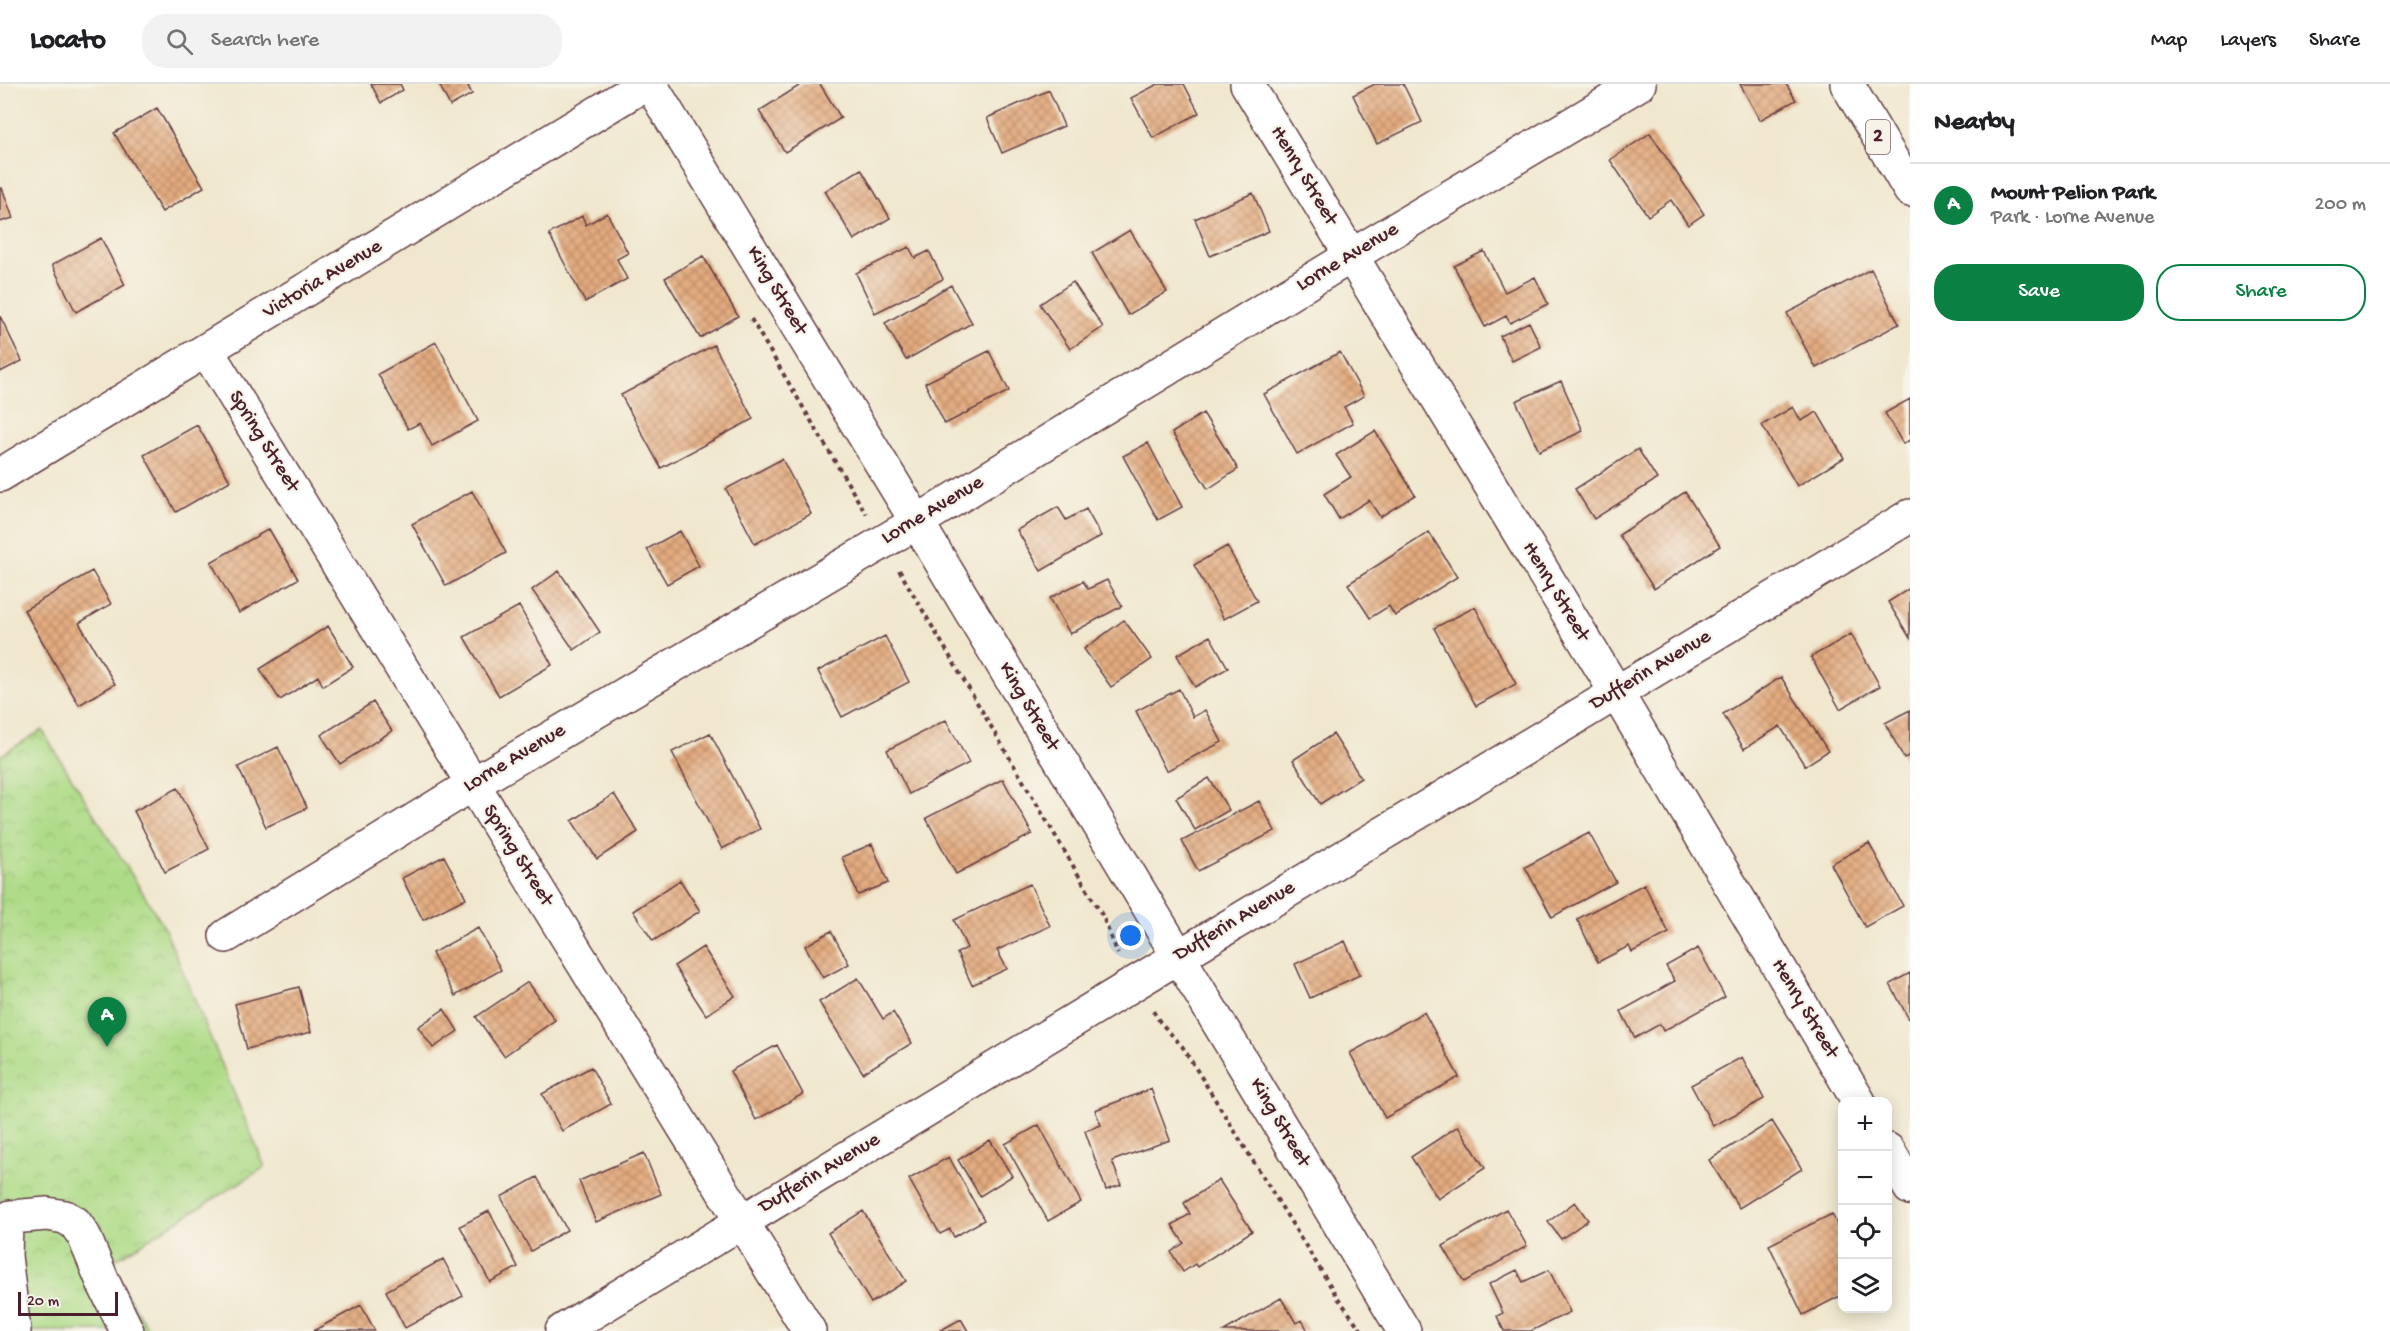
<!DOCTYPE html>
<meta charset="utf-8">
<style>
:root{--surface:#fff;--page:#f2f2f2;--text:#202124;--muted:#757577;--line:#e0e0e0;--accent:#0b8043}
body{margin:0;font-family:"Gochi Hand",sans-serif;background:var(--page);color:var(--text)}
.controls{position:absolute;right:18px;bottom:18px;display:grid;overflow:hidden;border-radius:12px;box-shadow:0 3px 15px #0003}
.controls button{width:54px;height:54px;display:grid;place-items:center;padding:0;border:0;border-bottom:2px solid var(--line);background:var(--surface);color:var(--text);font:30px sans-serif}
.scale{position:absolute;left:18px;bottom:15px;width:100px;box-sizing:border-box;padding-left:6px;border:3px solid #4a1f2b;border-top:0;font-size:16px;line-height:21px;white-space:nowrap;color:#4a1f2b;-webkit-text-stroke:4px #f7f3e8;paint-order:stroke}
.you{position:absolute;left:1131px;top:852px;width:21px;height:21px;margin:-15px;border:4px solid #fff;border-radius:50%;background:#1a73e8;box-shadow:0 0 0 9px #1a73e833}
.badge{display:grid;place-items:center;width:39px;height:39px;border-radius:50%;background:var(--accent);color:#fff;font-size:20px;font-weight:700}
.pin{position:absolute;translate:-50% -50px;filter:drop-shadow(0 2px 3px #0008)}
.pin::after{content:'';position:absolute;top:32px;width:21px;height:18px;background:inherit;clip-path:polygon(0 0,100% 0,50% 100%)}
.list{margin:0;padding:0;list-style:none}
h2{display:flex;justify-content:space-between;align-items:center;height:78px;margin:0;padding:0 24px;font-size:26px}
h2 small{font-size:20px;font-weight:400;color:var(--muted)}
.list li{display:grid;grid-template-columns:39px 1fr auto;gap:18px;align-items:center;box-sizing:border-box;height:84px;padding:0 24px;border-top:2px solid var(--line)}
.list b{display:block;font-size:22px;white-space:nowrap}
.list p{margin:0;font-size:20px;white-space:nowrap;color:var(--muted)}
.list em{font-size:20px;font-style:normal;color:var(--muted)}
.actions{display:flex;gap:12px;padding:18px 24px}
.actions a{flex:1;padding:14px 0;border:2px solid var(--accent);border-radius:24px;text-align:center;font-size:21px;color:var(--accent)}
.actions .main{background:var(--accent);color:#fff}
.icon{flex:none;width:33px;height:33px;fill:none;stroke:currentColor;stroke-width:2;stroke-linecap:round;stroke-linejoin:round}
.map{position:relative;flex:none;width:1910px;height:1247px;overflow:hidden}
header{display:flex;align-items:center;gap:36px;box-sizing:border-box;height:84px;padding:0 30px;background:var(--surface);border-bottom:2px solid var(--line)}
header strong{font-size:28px}
nav{display:flex;gap:33px;margin-inline-start:auto;font-size:21px}
.search{width:420px;height:54px;background:var(--page);display:flex;align-items:center;gap:15px;box-sizing:border-box;padding:0 21px;border-radius:24px;color:var(--muted);font-size:22px}
main{display:flex}
aside{flex:1;background:var(--surface)}
.map>svg:first-child{display:block}
</style>
<header>
<strong>Locato</strong>
<div class="search"><svg class="icon" aria-label="search" viewBox="0 0 24 24"><circle cx="10" cy="10" r="6"/><path d="M15 15l6 6"/></svg>Search here</div>
<nav><a>Map</a><a>Layers</a><a>Share</a></nav>
</header>
<main>
<div class="map">
<svg width="1910" height="1247" viewBox="0 0 1910 1247">
<defs>
<pattern id="park-crowns" width="20" height="18" patternUnits="userSpaceOnUse" patternTransform="scale(1.5)"><rect width="20" height="18" fill="#aedb87"/><path d="M2 6a3 3 0 1 1 6 0M12 15a3 3 0 1 1 6 0" fill="none" stroke="#97bc75"/></pattern>
<pattern id="building-cross-hatch" width="8" height="8" patternUnits="userSpaceOnUse" patternTransform="scale(1.5)"><rect width="8" height="8" fill="#e3ab7f"/><path d="M0 0l8 8M0 8l8-8" fill="none" stroke="#ba8b68"/></pattern>
</defs>
<rect width="100%" height="100%" fill="#f7f3e8"/>
<filter id="ink" filterUnits="userSpaceOnUse"><feTurbulence type="fractalNoise" baseFrequency=".0167" numOctaves="2"/><feDisplacementMap in="SourceGraphic" scale="12" xChannelSelector="R" yChannelSelector="G"/><feConvolveMatrix kernelMatrix="1 2 1 2 8 2 1 2 1" color-interpolation-filters="sRGB"/></filter>
<filter id="wash" filterUnits="userSpaceOnUse"><feTurbulence type="fractalNoise" baseFrequency=".008" numOctaves="4" result="noise"/><feDisplacementMap in="SourceGraphic" scale="24" xChannelSelector="R" yChannelSelector="G"/><feGaussianBlur stdDeviation="1.35" result="paint"/><feColorMatrix in="noise" values="0 0 0 0 0 0 0 0 0 0 0 0 0 0 0 0 0 1.4 0 .05"/><feComposite in="paint" operator="in"/></filter>
<g filter="url(#wash)">
<rect width="100%" height="100%" fill="#f0e7ce"/>
<!-- park -->
<path fill="url(#park-crowns)" stroke="#7c7d59" stroke-width="1.5" d="M42,646L164,843L265,1083L108,1180L149,1247H0V672Z"/>
<g id="blocks">
<!-- building -->
<path fill="url(#building-cross-hatch)" d="M371,0H400L403,6L381,19Z
M439,0H471L468,2L472,10L450,22Z
M802,0H820L841,34L785,68L759,27Z
M1158,0H1184L1199,29L1153,54L1131,14Z
M1375,0H1403L1422,38L1377,60L1353,11Z
M1740,0H1786L1796,16L1760,36Z
M1049,6L1064,42L1002,69L987,34Z
M157,24L204,103L162,128L114,49Z
M1650,49L1704,130L1688,141L1671,116L1648,132L1610,76Z
M861,85L890,134L854,156L825,107Z
M0,104H2L13,134L0,138Z
M1253,109L1269,147L1210,172L1195,135Z
M607,129L628,169L617,175L627,195L585,218L549,150L582,132L586,141Z
M1130,146L1167,208L1128,231L1092,169Z
M101,154L125,201L76,228L52,181Z
M909,163L915,174L929,167L943,195L875,229L856,189Z
M1484,167L1505,208L1535,193L1548,220L1510,239L1506,232L1485,243L1454,182Z
M703,172L738,232L700,254L665,194Z
M1871,185L1899,240L1816,284L1787,229Z
M1073,198L1103,243L1070,265L1040,220Z
M951,201L972,239L906,276L885,239Z
M0,232L22,277L0,288Z
M1529,238L1541,263L1512,277L1500,252Z
M436,258L478,337L432,362L420,339L408,345L378,290Z
M714,261L753,335L661,384L621,311Z
M989,267L1009,307L945,340L925,299Z
M1340,268L1364,312L1344,323L1353,339L1297,370L1264,310Z
M1561,297L1583,347L1539,367L1516,317Z
M1910,315V356L1903,360L1885,329Z
M1793,323L1801,337L1817,328L1844,374L1797,402L1762,341Z
M1203,329L1238,385L1208,405L1172,349Z
M197,341L230,397L176,428L144,371Z
M1375,347L1415,411L1380,433L1369,416L1339,435L1324,410L1351,393L1336,371Z
M1148,359L1182,423L1158,436L1123,372Z
M1638,365L1657,395L1594,435L1575,405Z
M782,375L811,430L755,460L726,405Z
M472,407L506,469L446,502L412,440Z
M1685,408L1720,462L1654,505L1619,451Z
M1058,423L1066,436L1086,425L1101,452L1041,487L1017,446Z
M269,445L298,495L239,529L211,478Z
M680,447L699,482L667,500L647,465Z
M1429,448L1457,493L1395,532L1389,522L1370,534L1348,500Z
M1227,462L1257,517L1224,535L1194,481Z
M92,487L111,520L79,539L115,600L79,621L24,526Z
M559,487L600,548L574,566L532,506Z
M1107,496L1122,522L1070,550L1050,514L1083,497L1088,505Z
M1910,504V554L1888,518Z
M519,522L552,581L499,612L464,553Z
M1475,523L1516,600L1476,622L1434,544Z
M1124,536L1152,575L1111,603L1084,565Z
M328,542L353,583L323,602L318,592L280,616L260,585Z
M1851,550L1880,602L1840,625L1811,573Z
M885,552L909,598L842,633L818,587Z
M1210,552L1228,584L1195,603L1177,571Z
M1781,593L1828,667L1805,682L1780,642L1744,665L1723,630Z
M1179,605L1193,633L1205,626L1222,658L1166,687L1136,627Z
M373,618L392,647L340,680L321,651Z
M1910,626V671L1904,674L1885,639Z
M946,636L969,679L909,710L887,666Z
M710,649L760,745L722,765L672,668Z
M1333,650L1361,694L1320,720L1293,676Z
M278,663L307,724L266,743L238,683Z
M1209,694L1229,726L1195,746L1176,714Z
M1003,695L1032,750L956,790L926,734Z
M178,704L209,765L165,788L134,727Z
M614,710L638,748L597,775L572,737Z
M1259,717L1275,747L1198,787L1182,757Z
M1589,749L1616,798L1552,833L1525,783Z
M1869,759L1903,822L1865,843L1831,780Z
M872,760L888,799L858,811L842,773Z
M444,772L466,814L423,836L402,794Z
M680,796L700,827L653,857L633,827Z
M1030,800L1050,842L997,866L1007,885L972,901L957,869L967,864L954,836Z
M1644,800L1669,849L1632,868L1629,862L1598,878L1577,835Z
M478,844L501,886L455,912L432,869Z
M831,847L849,880L823,894L805,862Z
M1345,857L1360,891L1310,914L1295,880Z
M703,863L735,912L706,931L674,882Z
M1698,864L1725,913L1663,947L1660,940L1635,954L1621,927L1675,897L1666,882Z
M1910,889V937L1890,900Z
M858,894L883,935L893,928L912,959L863,989L819,918Z
M528,898L555,936L504,972L476,933Z
M299,903L311,948L247,965L235,920Z
M444,925L458,947L433,964L418,943Z
M1424,928L1459,993L1385,1034L1350,969Z
M777,961L803,1010L756,1036L730,987Z
M1742,973L1764,1015L1713,1042L1691,1001Z
M591,983L611,1020L562,1047L542,1010Z
M1151,1005L1170,1056L1112,1077L1121,1101L1106,1106L1085,1047L1101,1041L1095,1026Z
M1772,1037L1802,1085L1739,1124L1709,1076Z
M1039,1041L1081,1118L1048,1137L1005,1060Z
M1458,1042L1485,1084L1438,1115L1411,1073Z
M990,1056L1012,1092L980,1112L958,1076Z
M644,1069L661,1110L596,1138L579,1097Z
M949,1073L984,1136L954,1153L950,1145L940,1150L909,1095Z
M537,1093L567,1146L531,1167L501,1113Z
M1219,1096L1252,1147L1197,1183L1195,1180L1183,1188L1171,1168L1184,1159L1172,1141L1190,1130L1184,1119Z
M1575,1118L1588,1136L1561,1155L1548,1138Z
M1506,1125L1527,1162L1464,1198L1443,1162Z
M489,1127L518,1183L490,1198L460,1142Z
M863,1127L906,1197L871,1219L828,1149Z
M1832,1130L1842,1151V1211L1803,1231L1769,1161Z
M443,1175L463,1212L405,1244L386,1207Z
M1517,1186L1523,1198L1549,1186L1570,1228L1531,1247H1504L1497,1232L1503,1229L1489,1200Z
M1281,1214L1296,1239L1302,1236L1308,1247H1224Z
M361,1221L375,1247H313Z
M961,1235L968,1247H939Z"/>
</g>
</g>
<g filter="url(#ink)">
<use href="#blocks" fill-opacity="0" stroke="#633d43" stroke-width="1.5"/>
<g fill="none" stroke-linecap="round" stroke-linejoin="round">
<!-- minor casing -->
<g stroke="#633d43" stroke-width="36">
<path id="minor" d="M650,0L917,438L1404,1247
M1247,0L1616,608L1859,1018
M207,267L809,1247
M0,391L645,0
M226,852L473,700L917,438L1351,172L1639,0
M1888,1066L1910,1104
M14,1247L5,1172L6,1141L11,1133L47,1130L65,1133L75,1139L84,1152L103,1198L127,1247
M562,1247L1178,873L1910,432"/>
</g>
<!-- major casing -->
<g stroke="#633d43" stroke-width="36">
<path id="major" d="M1847,0L1910,106"/>
</g>
<!-- path -->
<path stroke="#633d43" stroke-width="4" stroke-dasharray="4.5 4.5" stroke-linecap="butt" d="M751,235L866,430
M899,486L1102,831L1118,870
M1153,927L1160,938L1182,962L1338,1214L1362,1247"/>
<!-- minor -->
<use href="#minor" stroke="#fff" stroke-width="33"/>
<!-- major -->
<use href="#major" stroke="#fff" stroke-width="33"/>
</g>
</g>
<g text-anchor="middle" dominant-baseline="central" stroke-width="4.5" stroke-linejoin="round" paint-order="stroke">
<!-- shield labels -->
<rect fill="#f7f3e8" stroke="#7e5f64" stroke-width="1.5" x="1866" y="36" width="24" height="34" rx="4.5"/>
<g font-size="20" font-weight="bold" fill="#4a1f2b">
<text x="1878" y="53">2</text>
</g>
<!-- street labels -->
<g font-size="21" fill="#4a1f2b" stroke="#f7f3e8">
<text transform="translate(1303 92) rotate(59)">Henry Street</text>
<text transform="translate(1348 174) rotate(-31)">Lorne Avenue</text>
<text transform="translate(323 196) rotate(-31)">Victoria Avenue</text>
<text transform="translate(776 207) rotate(59)">King Street</text>
<text transform="translate(263 358) rotate(58)">Spring Street</text>
<text transform="translate(933 427) rotate(-31)">Lorne Avenue</text>
<text transform="translate(1555 508) rotate(59)">Henry Street</text>
<text transform="translate(1651 587) rotate(-31)">Dufferin Avenue</text>
<text transform="translate(1028 623) rotate(59)">King Street</text>
<text transform="translate(515 675) rotate(-31)">Lorne Avenue</text>
<text transform="translate(517 772) rotate(58)">Spring Street</text>
<text transform="translate(1235 838) rotate(-31)">Dufferin Avenue</text>
<text transform="translate(1804 925) rotate(59)">Henry Street</text>
<text transform="translate(1279 1039) rotate(59)">King Street</text>
<text transform="translate(820 1090) rotate(-31)">Dufferin Avenue</text>
</g>
</g>
</svg>
<div class="controls">
<button>+</button>
<button>−</button>
<button><svg class="icon" aria-label="locate" viewBox="0 0 24 24"><circle cx="12" cy="12" r="6"/><path d="M12 2v4M12 18v4M2 12h4M18 12h4"/></svg></button>
<button><svg class="icon" aria-label="layers" viewBox="0 0 24 24"><path d="M12 4l9 5-9 5-9-5zM3 14l9 5 9-5"/></svg></button>
</div>
<div class="scale">20 m</div>
<div class="you"></div>
<div class="pin badge" style="left:107px;top:963px">A</div>
</div>
<aside>
<h2>Nearby<small></small></h2>
<ul class="list">
<li><span class="badge">A</span><div><b>Mount Pelion Park</b><p>Park · Lorne Avenue</p></div><em>200 m</em></li>
</ul>
<div class="actions"><a class="main">Save</a><a>Share</a></div>
</aside>
</main>
